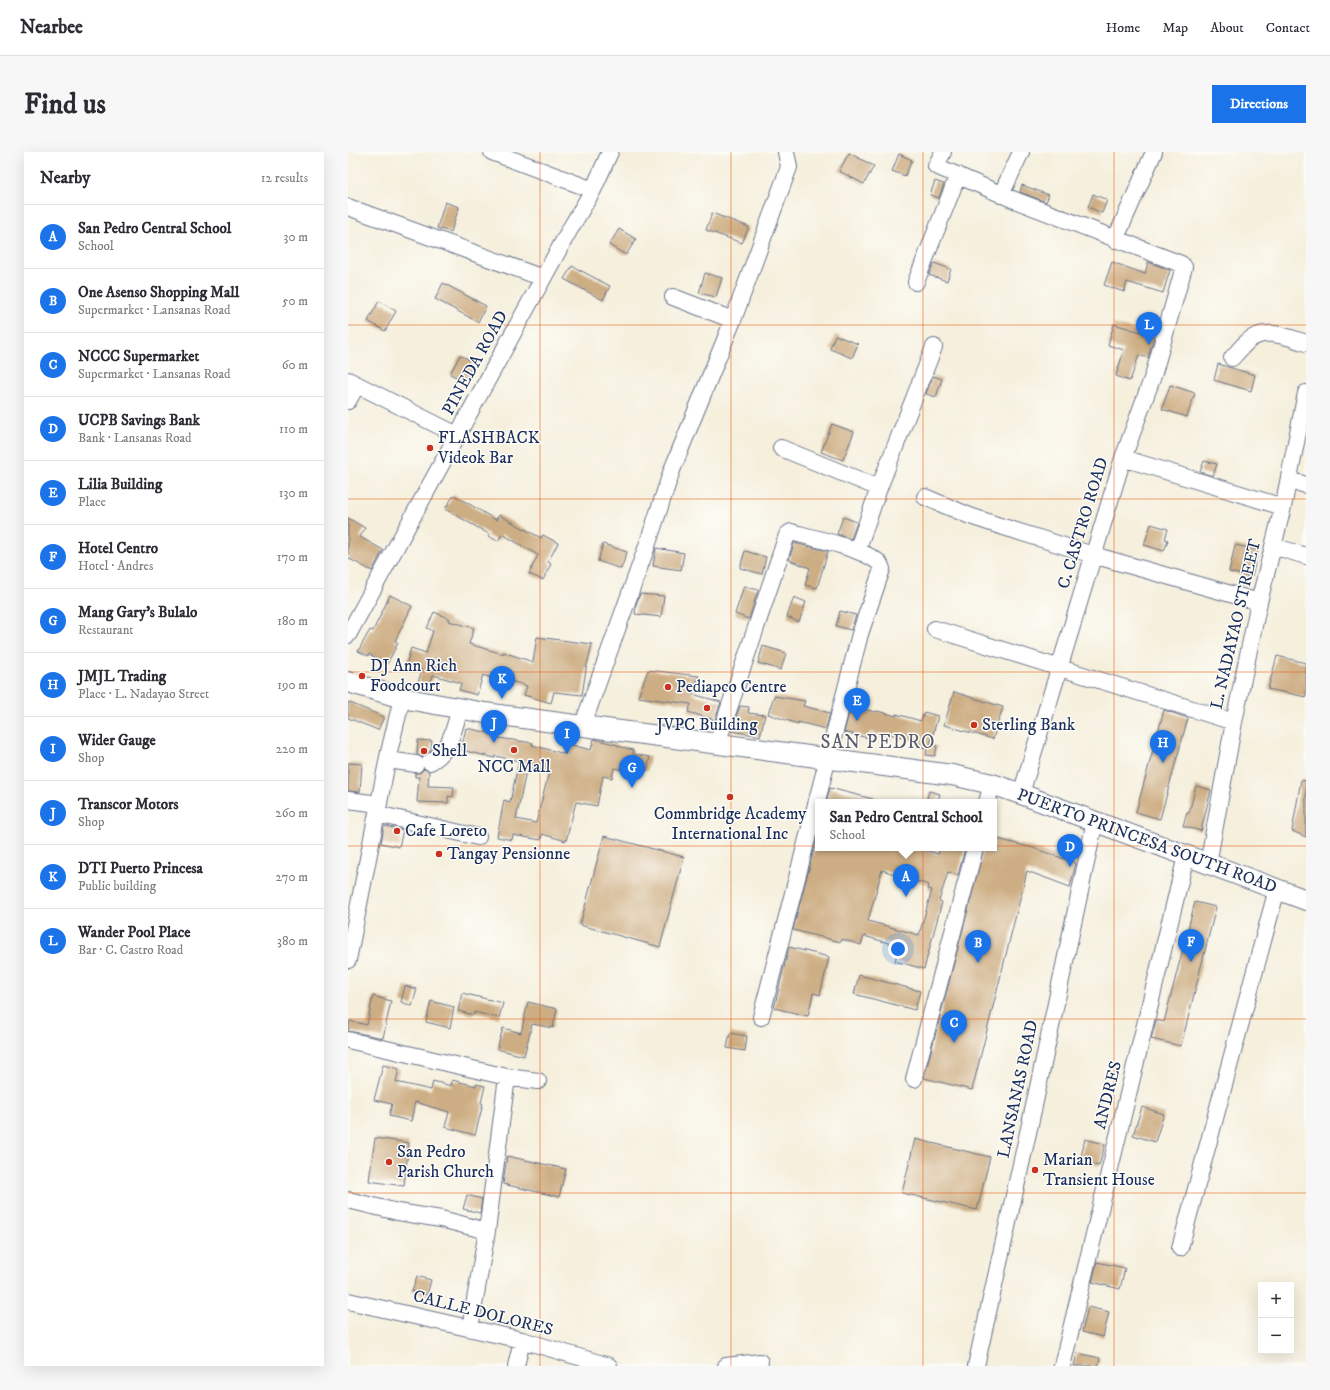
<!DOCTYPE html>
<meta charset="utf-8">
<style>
:root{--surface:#fff;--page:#f7f7f7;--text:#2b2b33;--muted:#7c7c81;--line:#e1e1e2;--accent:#1a73e8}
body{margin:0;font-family:"IM FELL DW Pica",serif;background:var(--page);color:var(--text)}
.controls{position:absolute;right:12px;bottom:12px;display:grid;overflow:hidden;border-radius:0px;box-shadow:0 4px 16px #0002}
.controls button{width:36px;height:36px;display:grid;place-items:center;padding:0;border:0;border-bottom:1px solid var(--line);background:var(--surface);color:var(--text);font:20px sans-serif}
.you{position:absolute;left:550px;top:797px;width:14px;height:14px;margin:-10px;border:3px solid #fff;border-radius:50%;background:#1a73e8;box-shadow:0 0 0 6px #1a73e833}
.badge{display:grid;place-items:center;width:26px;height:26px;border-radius:50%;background:var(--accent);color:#fff;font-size:13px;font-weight:700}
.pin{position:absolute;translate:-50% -33px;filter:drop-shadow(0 1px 2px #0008)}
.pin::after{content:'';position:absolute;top:21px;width:14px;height:12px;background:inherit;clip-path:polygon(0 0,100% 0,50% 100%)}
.popup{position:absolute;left:467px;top:647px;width:182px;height:52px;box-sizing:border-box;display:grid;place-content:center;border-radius:0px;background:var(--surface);filter:drop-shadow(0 1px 3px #0005);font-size:13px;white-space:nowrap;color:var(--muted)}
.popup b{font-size:15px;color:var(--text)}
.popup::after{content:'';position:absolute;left:50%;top:100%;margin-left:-8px;border:8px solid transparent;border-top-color:var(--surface)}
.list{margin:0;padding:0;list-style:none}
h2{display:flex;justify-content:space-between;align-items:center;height:52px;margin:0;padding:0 16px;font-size:17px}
h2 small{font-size:13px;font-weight:400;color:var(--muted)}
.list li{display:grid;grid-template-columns:26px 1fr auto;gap:12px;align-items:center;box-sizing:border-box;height:64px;padding:0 16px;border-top:1px solid var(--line)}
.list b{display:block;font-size:15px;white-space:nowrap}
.list p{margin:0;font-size:13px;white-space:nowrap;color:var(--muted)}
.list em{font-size:13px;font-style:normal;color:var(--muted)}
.map{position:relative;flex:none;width:958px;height:1214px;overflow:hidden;border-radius:0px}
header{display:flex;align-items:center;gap:24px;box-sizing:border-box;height:56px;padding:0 20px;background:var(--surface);border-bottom:1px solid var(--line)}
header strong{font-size:19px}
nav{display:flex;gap:22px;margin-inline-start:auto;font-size:14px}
.intro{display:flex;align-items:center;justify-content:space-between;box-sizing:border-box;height:96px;padding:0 24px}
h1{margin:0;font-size:28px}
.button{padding:10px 18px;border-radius:0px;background:var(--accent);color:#fff;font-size:14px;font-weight:700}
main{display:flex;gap:24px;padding:0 24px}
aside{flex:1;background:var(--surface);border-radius:0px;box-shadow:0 4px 16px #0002}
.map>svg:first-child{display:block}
</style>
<header>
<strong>Nearbee</strong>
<nav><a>Home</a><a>Map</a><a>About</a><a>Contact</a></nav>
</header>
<div class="intro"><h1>Find us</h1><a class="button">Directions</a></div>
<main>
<aside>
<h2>Nearby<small>12 results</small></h2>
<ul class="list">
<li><span class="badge">A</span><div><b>San Pedro Central School</b><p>School</p></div><em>30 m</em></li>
<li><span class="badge">B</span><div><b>One Asenso Shopping Mall</b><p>Supermarket · Lansanas Road</p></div><em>50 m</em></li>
<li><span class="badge">C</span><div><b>NCCC Supermarket</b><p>Supermarket · Lansanas Road</p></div><em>60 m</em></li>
<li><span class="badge">D</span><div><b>UCPB Savings Bank</b><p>Bank · Lansanas Road</p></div><em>110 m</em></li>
<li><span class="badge">E</span><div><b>Lilia Building</b><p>Place</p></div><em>130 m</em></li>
<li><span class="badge">F</span><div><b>Hotel Centro</b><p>Hotel · Andres</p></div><em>170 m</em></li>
<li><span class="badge">G</span><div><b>Mang Gary's Bulalo</b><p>Restaurant</p></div><em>180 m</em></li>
<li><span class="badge">H</span><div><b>JMJL Trading</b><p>Place · L. Nadayao Street</p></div><em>190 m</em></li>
<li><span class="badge">I</span><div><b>Wider Gauge</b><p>Shop</p></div><em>220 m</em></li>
<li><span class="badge">J</span><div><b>Transcor Motors</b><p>Shop</p></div><em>260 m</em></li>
<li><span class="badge">K</span><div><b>DTI Puerto Princesa</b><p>Public building</p></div><em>270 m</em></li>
<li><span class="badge">L</span><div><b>Wander Pool Place</b><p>Bar · C. Castro Road</p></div><em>380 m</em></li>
</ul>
</aside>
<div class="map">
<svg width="958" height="1214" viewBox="0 0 958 1214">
<rect width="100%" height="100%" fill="#fdfcf7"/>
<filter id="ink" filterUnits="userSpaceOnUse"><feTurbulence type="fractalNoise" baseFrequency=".025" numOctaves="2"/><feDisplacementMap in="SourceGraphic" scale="8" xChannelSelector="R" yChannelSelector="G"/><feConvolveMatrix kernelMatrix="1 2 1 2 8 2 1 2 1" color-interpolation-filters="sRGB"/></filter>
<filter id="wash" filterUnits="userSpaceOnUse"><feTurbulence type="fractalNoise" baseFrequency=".012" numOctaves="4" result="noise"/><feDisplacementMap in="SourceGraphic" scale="16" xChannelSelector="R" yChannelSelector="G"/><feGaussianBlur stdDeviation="0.9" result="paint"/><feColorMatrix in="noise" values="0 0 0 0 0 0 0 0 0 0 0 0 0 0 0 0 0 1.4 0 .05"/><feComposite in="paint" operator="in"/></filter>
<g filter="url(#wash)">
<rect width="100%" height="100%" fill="#f5efdc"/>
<g id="blocks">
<!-- building -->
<path fill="#cdad83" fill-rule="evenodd" d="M501,1L526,14L516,32L491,19Z
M551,2L564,8L557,24L544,19Z
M587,29L596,32L591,46L582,43Z
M674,33L701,43L698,50L672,40Z
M745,42L759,48L754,61L740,55Z
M97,50L111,55L103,80L89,76Z
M364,61L401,75L394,91L358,78Z
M271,77L288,87L278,103L261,93Z
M764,110L797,122L800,110L822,118L815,141L779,130L776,140L756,133Z
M586,111L603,117L599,129L581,123Z
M224,114L262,134L255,148L216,127Z
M357,121L374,126L368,145L351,141Z
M95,131L138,154L130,170L87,147Z
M31,149L48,159L37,179L20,169Z
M766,172L806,184L800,206L791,203L782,229L768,224L776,198L760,193Z
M487,183L510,192L504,206L482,197Z
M112,203L126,210L116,229L102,222Z
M870,212L907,223L903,239L866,228Z
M585,224L594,227L588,245L578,242Z
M822,233L847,241L839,265L814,257Z
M484,272L506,280L495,308L473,300Z
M856,309L869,312L865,324L852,320Z
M106,343L148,368L151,363L193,386L195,383L210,391L200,410L203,412L195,428L181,422L190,403L154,382L150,389L140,384L141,382L97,357Z
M495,365L509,370L503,387L489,382Z
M0,366L17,376L12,385L35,398L24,419L0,406Z
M803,372L820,377L817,387L820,388L816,399L796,393Z
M446,391L480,399L469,436L457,433L462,416L441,408Z
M255,392L279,400L273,417L250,409Z
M887,393L910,398L904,425L881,420Z
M308,396L336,401L333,418L305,414Z
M397,399L418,405L414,422L392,416Z
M396,434L410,438L401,467L387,462Z
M292,442L316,444L313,465L287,462L288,453Z
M42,443L64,454L47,489L50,491L39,512L21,502L20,504L10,499L22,478L25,479Z
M446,445L458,450L451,470L439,465Z
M492,459L508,463L503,478L488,474Z
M86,460L102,467L101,469L126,476L121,492L155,502V500L185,510L189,485L244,492L238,517L234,543L206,540L203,551L176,543L179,534L144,523V526L135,523L129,543L111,538L113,531L85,523L82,534L70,530L74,518L58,514L63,496L78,501L85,479L79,476Z
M415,494L438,501L433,518L410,511Z
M929,504L958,511V545L920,537Z
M300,518L351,524L344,542L373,550L367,568L340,560L343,552L290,545Z
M606,540L655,555L645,587L596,573Z
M426,544L457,549L455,554L482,561L478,577L450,570V572L420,562Z
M0,550L36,565L30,578L0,566Z
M392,554L401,555L400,561L417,563L412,584L383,579Z
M503,554L528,560L529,559L548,564V562L573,569L576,560L590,564L582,593L589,594L587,604L578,603L579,596L568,594L569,589L542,582L541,585L522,580L520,586L496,580Z
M816,558L840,566L812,667L788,660Z
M118,576L151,583V586L185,591L184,593L217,602L220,592L243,598L246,587L270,593V594L285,598V602L302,605L299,619L282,615L281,619L266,616L264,626L255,624L249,654L228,650L218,689L194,682L193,688L165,683L164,688L149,685L156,648L162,650L171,609L147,604V606L113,598ZM179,615L201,620L188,671L168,667Z
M70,588L84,589L83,598L74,605L69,603Z
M0,611L14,612L12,640L0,639Z
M76,617L81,619L80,634L106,635L105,645L100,644V651L69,650L71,625H67V621H72Z
M953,628L958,629V685L944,679Z
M848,634L863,638L853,679L835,674L839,660L841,661Z
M482,636L525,647V650H478Z
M581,639L592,642L589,650H578Z
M36,674L55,678L51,695L33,691Z
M470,682V696H571L590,702L592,696L617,697L610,723L600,720L591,749L594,750L576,817L547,809L551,794L516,784L513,793L494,787L493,790L445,778ZM534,718L581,733L580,737L584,738L571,783L520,769Z
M256,684L336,705L312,795L232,773Z
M646,686L685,696L728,711L722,735L679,719L624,938L576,926L636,696H646Z
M847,750L868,755L833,894L803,887L808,868L816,870Z
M441,795L481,805L472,843L465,841L460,864L426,856Z
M511,823L572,839L567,858L506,842Z
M57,834L69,837L64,854L53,850Z
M114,841L155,851L151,866L126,860V863L110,859Z
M25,844L43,849L35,886L0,879L2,869L19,873Z
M83,849L106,855L102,876L78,870Z
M180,850L209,857L205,876L184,872L176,904L149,897L155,876L173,881Z
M382,881L399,884L397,899L379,896Z
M35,913L51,917L48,930L83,938L85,929L103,934L104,928L128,934V932L137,934L133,951L135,952L127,983L97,975L101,960L67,950L63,969L41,964L44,952L26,948Z
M794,955L816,962L807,990L785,983Z
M27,986L61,991L56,1034L21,1029Z
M567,987L642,1005L629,1058L554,1041Z
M737,987L757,992L751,1014L732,1009Z
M159,1004L218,1017L211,1045L155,1032Z
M119,1043L134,1047L132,1061L115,1057Z
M749,1110L777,1116L772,1137L744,1130Z
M69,1124L83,1128L79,1143L64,1139Z
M740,1155L761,1160L755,1185L734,1180Z
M729,1201L752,1206L750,1214H726Z"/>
</g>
</g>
<g filter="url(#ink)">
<use href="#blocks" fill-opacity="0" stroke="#67728a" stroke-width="1"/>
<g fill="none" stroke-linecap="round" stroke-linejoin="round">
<!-- minor casing -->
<g stroke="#67728a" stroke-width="18">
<path id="minor" d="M144,0L245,38
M595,0L588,14L664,47L833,112L836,115L805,224L775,306L673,642
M653,43L673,0
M0,55L195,126
M767,88L806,0
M568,130L610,23
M325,145L385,168
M884,206C889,201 893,195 899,190C915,174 939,185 958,191
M0,228L109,283
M0,249L9,233
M433,296L531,336
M775,306L935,355
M941,328L958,333
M577,345L622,364L649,373L745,403L911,450
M925,394L958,404
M509,399L531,336L586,195
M587,477L886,570
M0,483L222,77L245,38L262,0
M234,575L299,394L324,318L385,168L441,15L438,0
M369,592L439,383L443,380C466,386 512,396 529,409C532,411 533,414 534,417L512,482L413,865
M40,608L68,612
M82,610C103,599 105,578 112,557
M0,648L31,652
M639,650L644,632
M29,662L130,685
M860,712L886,570L911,450L935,355L958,241
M0,808L41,600L54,546
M0,888L159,925L190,929
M566,927L627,696
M0,1048L50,1060L93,1067L139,1079
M832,1096L929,737
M0,1149L174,1188L261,1214
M122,1176L139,1079L159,925
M168,1214L174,1188
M378,1214L412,1210
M628,1214L686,954L747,669
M714,1214L838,704"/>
</g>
<!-- major casing -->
<g stroke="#67728a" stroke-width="22">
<path id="major" d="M0,530L54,546L137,561L604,623L644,632L673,642L958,748"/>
</g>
<!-- minor -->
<use href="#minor" stroke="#fff" stroke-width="16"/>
<!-- major -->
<use href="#major" stroke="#fff" stroke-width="20"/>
</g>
</g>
<!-- grid -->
<path fill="none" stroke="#e8590c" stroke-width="1" stroke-opacity="0.55" d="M192,0V1214M383,0V1214M575,0V1214M766,0V1214M0,173H958M0,347H958M0,520H958M0,694H958M0,867H958M0,1041H958"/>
<!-- markers -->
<g fill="#c8321e" stroke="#fdfcf7" stroke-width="1.5">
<circle cx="82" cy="296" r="4"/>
<circle cx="14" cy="524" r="4"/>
<circle cx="320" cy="535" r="4"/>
<circle cx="359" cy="556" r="4"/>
<circle cx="626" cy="573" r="4"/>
<circle cx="166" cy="598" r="4"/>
<circle cx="76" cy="599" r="4"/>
<circle cx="382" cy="645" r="4"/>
<circle cx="49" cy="679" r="4"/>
<circle cx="91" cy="702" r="4"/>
<circle cx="41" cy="1010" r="4"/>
<circle cx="687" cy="1018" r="4"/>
</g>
<g text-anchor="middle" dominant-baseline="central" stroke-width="3" stroke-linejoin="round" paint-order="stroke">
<!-- street labels -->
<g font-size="17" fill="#1b2f5e" stroke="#fdfcf7">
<text transform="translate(127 211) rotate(-61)">PINEDA ROAD</text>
<text transform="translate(735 371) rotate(-73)">C. CASTRO ROAD</text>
<text transform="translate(888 472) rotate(-77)">L. NADAYAO STREET</text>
<text transform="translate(799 689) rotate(20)">PUERTO PRINCESA SOUTH ROAD</text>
<text transform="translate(670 937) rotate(-78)">LANSANAS ROAD</text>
<text transform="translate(760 943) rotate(-76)">ANDRES</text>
<text transform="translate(135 1161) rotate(14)">CALLE DOLORES</text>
</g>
<!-- poi labels -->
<g font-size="17" fill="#1b2f5e" stroke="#fdfcf7" text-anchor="start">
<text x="90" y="286">FLASHBACK<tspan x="90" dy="20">Videok Bar</tspan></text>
<text x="22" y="514">DJ Ann Rich<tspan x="22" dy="20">Foodcourt</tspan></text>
<text x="328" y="535">Pediapco Centre</text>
<text x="359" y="573" text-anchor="middle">JVPC Building</text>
<text x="634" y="573">Sterling Bank</text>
<text x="84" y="599">Shell</text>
<text x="166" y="615" text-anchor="middle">NCC Mall</text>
<text x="382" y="662" text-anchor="middle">Commbridge Academy<tspan x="382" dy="20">International Inc</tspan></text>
<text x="57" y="679">Cafe Loreto</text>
<text x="99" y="702">Tangay Pensionne</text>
<text x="49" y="1000">San Pedro<tspan x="49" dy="20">Parish Church</tspan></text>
<text x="695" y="1008">Marian<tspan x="695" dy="20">Transient House</tspan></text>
</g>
<!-- quarter labels -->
<g font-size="19" letter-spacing="1" fill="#595b6b" stroke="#fdfcf7">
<text x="530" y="590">SAN PEDRO</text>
</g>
</g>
</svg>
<div class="controls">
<button>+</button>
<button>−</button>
</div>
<div class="you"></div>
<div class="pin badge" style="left:558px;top:745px">A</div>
<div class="popup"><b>San Pedro Central School</b>School</div>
<div class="pin badge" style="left:630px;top:811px">B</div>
<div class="pin badge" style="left:606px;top:891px">C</div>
<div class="pin badge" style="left:722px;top:715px">D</div>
<div class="pin badge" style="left:509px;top:569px">E</div>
<div class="pin badge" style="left:843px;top:810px">F</div>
<div class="pin badge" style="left:284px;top:636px">G</div>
<div class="pin badge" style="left:815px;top:611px">H</div>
<div class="pin badge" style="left:219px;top:602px">I</div>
<div class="pin badge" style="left:146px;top:591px">J</div>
<div class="pin badge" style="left:154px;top:547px">K</div>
<div class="pin badge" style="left:801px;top:193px">L</div>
</div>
</main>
